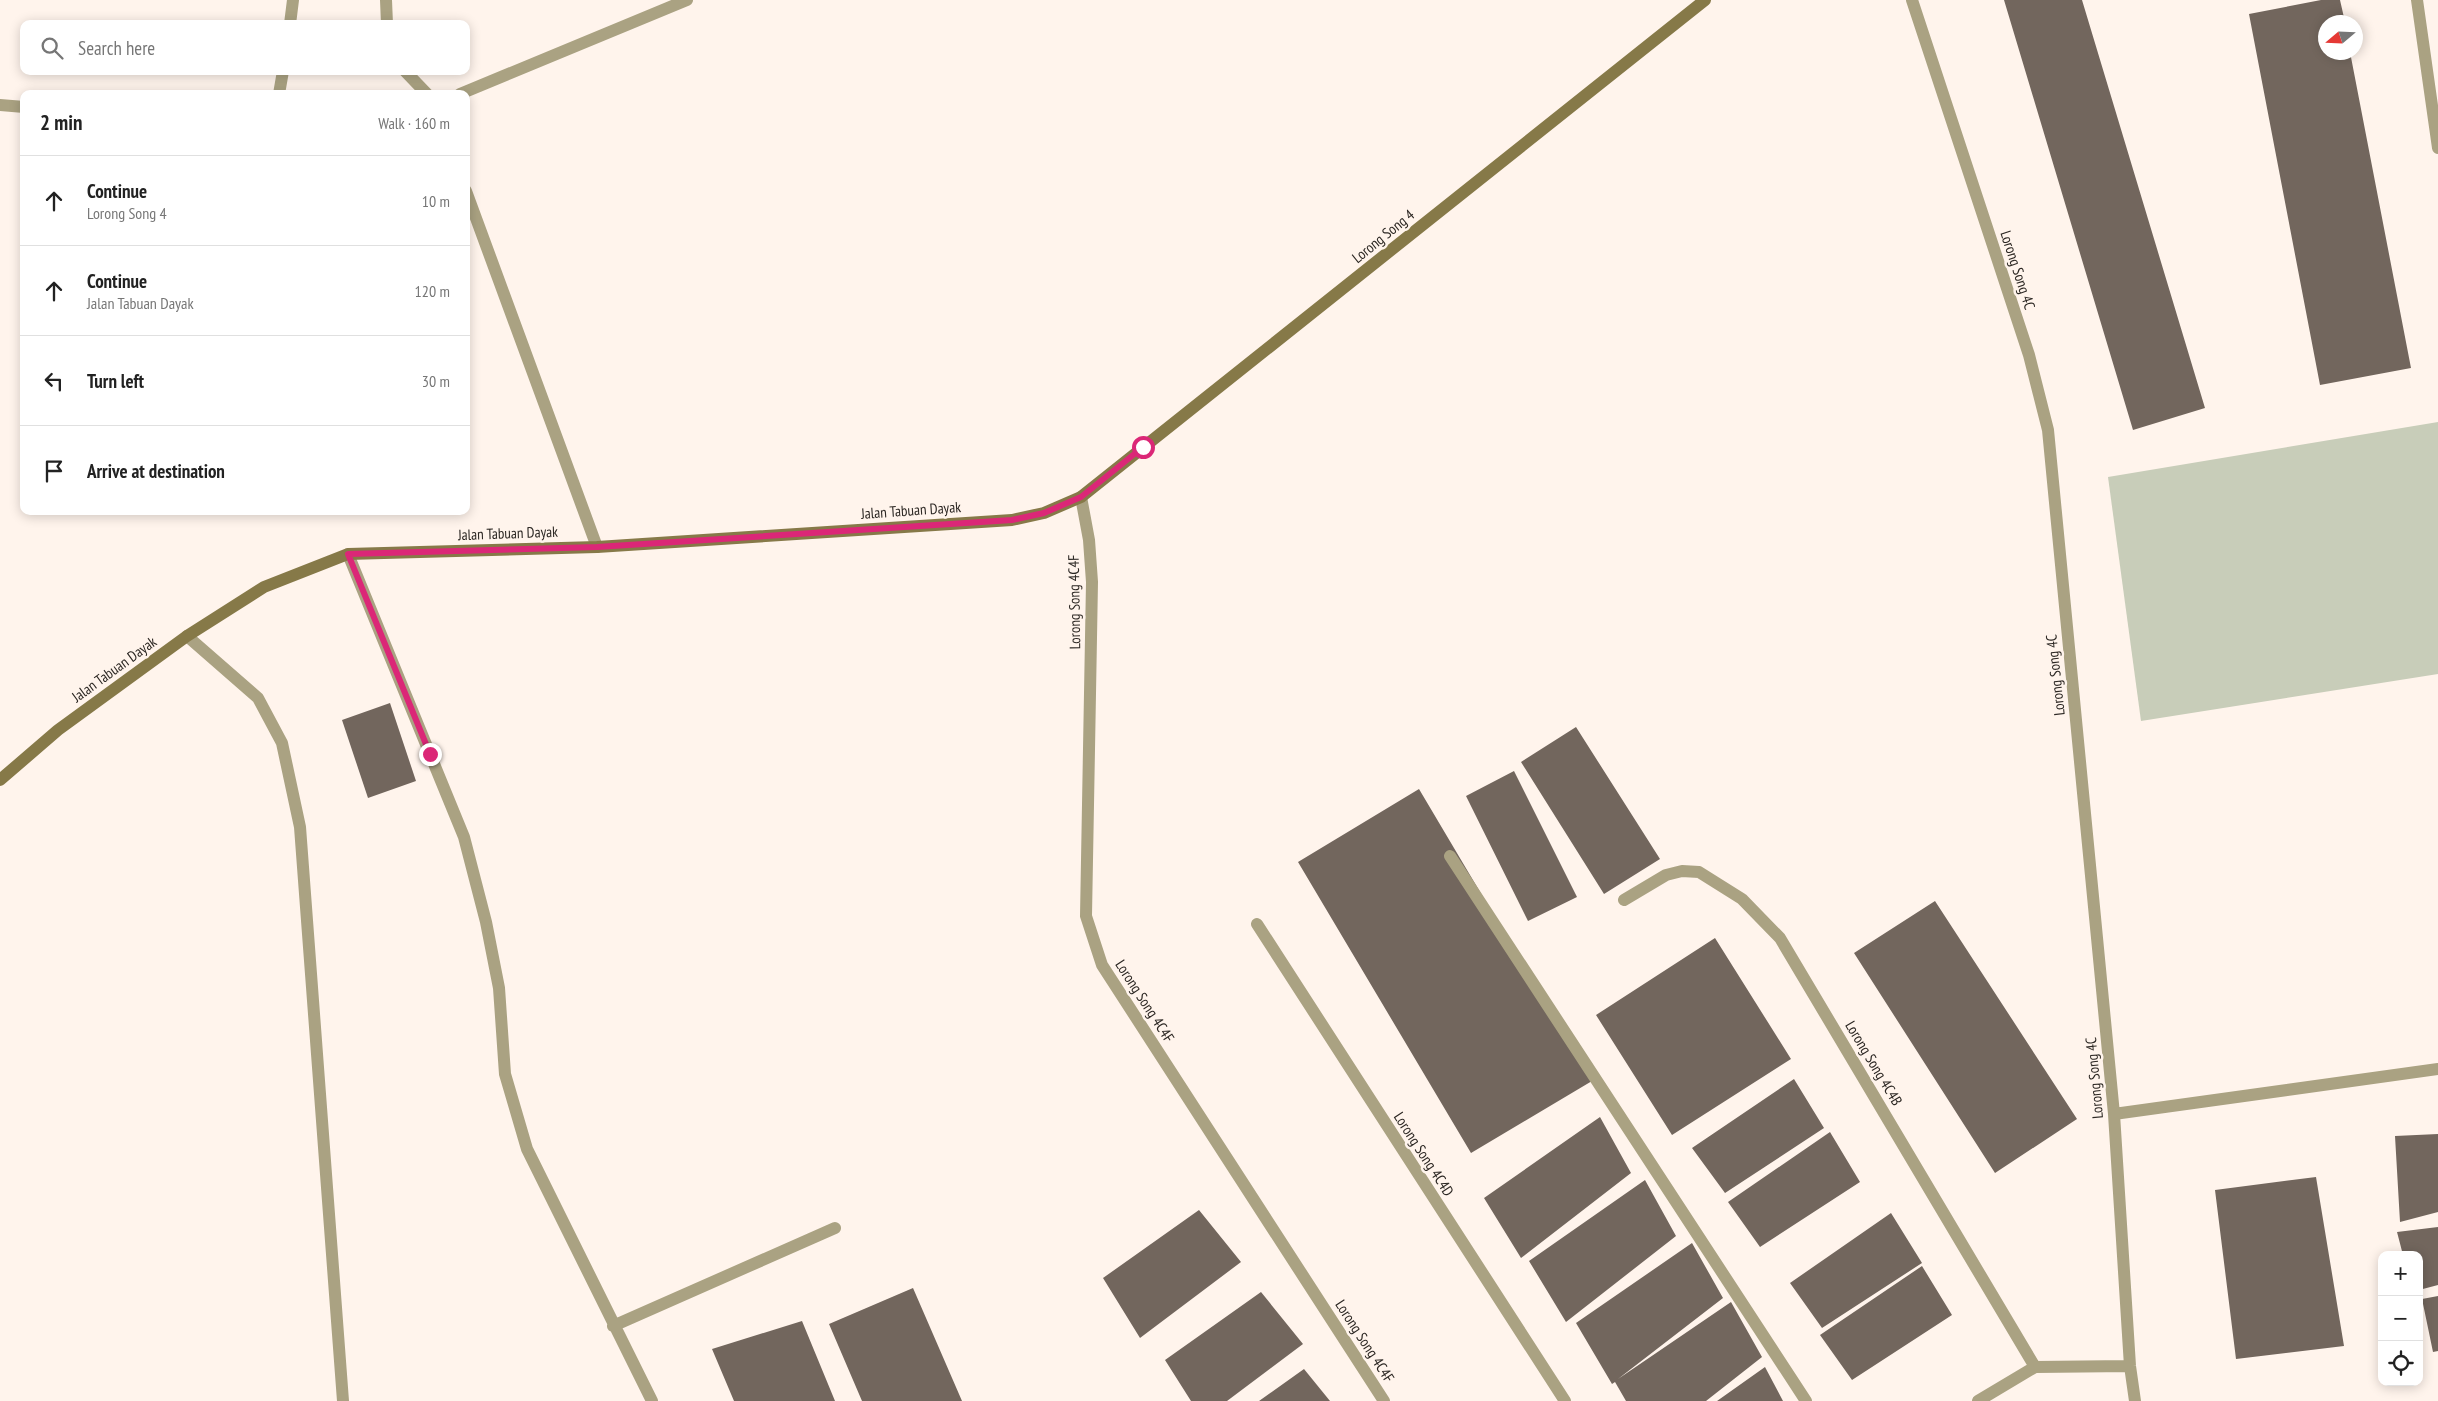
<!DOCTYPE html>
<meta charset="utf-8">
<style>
:root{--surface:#fff;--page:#f6f6f6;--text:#222;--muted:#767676;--line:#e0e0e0}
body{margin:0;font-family:"PT Sans Narrow",sans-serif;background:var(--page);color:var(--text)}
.controls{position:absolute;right:15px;bottom:15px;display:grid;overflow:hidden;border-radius:10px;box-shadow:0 2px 12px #0003}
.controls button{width:45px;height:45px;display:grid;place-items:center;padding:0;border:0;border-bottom:1px solid var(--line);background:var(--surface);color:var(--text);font:25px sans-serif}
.compass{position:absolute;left:2318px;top:15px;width:45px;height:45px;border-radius:50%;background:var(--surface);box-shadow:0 2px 12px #0003;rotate:251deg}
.stop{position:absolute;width:15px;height:15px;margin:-11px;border:4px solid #db2777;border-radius:50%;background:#fff}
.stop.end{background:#db2777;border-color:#fff;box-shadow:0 1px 5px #0008}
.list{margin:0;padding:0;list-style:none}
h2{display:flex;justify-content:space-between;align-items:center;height:65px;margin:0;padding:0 20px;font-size:21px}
h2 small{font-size:16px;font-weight:400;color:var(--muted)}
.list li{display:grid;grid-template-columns:32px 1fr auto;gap:15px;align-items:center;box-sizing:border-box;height:90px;padding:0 20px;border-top:1px solid var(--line)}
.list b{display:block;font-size:19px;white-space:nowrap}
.list p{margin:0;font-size:16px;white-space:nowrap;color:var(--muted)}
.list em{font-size:16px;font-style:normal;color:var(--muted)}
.icon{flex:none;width:28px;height:28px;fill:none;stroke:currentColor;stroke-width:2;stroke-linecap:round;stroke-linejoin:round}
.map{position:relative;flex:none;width:2438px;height:1401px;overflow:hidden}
.search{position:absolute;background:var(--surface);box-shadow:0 2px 12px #0003;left:20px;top:20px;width:450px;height:55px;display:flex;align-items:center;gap:12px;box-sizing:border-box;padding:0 18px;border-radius:10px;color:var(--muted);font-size:19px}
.panel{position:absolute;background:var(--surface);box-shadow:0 2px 12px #0003;left:20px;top:90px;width:450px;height:425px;border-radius:10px}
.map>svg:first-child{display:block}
</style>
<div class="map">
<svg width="2438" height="1401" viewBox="0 0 2438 1401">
<rect width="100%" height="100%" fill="#fff4ec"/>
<!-- green -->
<path fill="#c8cdb9" d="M2438,422V674L2141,721L2108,477Z"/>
<!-- building -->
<path fill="#72665d" d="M2004,0H2082L2205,408L2133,430Z
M2321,0H2340L2345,22H2326V52H2350L2411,368L2320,385L2249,14Z
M390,703L416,781L368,798L342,720Z
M1576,727L1660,859L1604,894L1521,762Z
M1514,771L1577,897L1528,921L1466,796Z
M1419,789L1592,1081L1471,1153L1298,862Z
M1935,901L2077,1119L1995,1173L1854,953Z
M1715,938L1791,1059L1672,1135L1596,1015Z
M1794,1079L1824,1128L1725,1193L1692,1148Z
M1600,1117L1631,1173L1521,1258L1484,1198Z
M1830,1132L1860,1182L1760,1247L1728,1202Z
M2438,1134V1212L2400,1222L2395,1136Z
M2316,1177L2344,1346L2236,1359L2215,1190Z
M1645,1180L1676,1236L1566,1322L1529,1261Z
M1199,1210L1241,1262L1140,1338L1103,1278Z
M1891,1213L1922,1263L1822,1328L1790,1283Z
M2438,1227V1285L2419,1290V1255H2403L2397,1232Z
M1692,1243L1723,1298L1618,1379L1731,1302L1762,1357L1706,1401H1626L1615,1382L1612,1384L1576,1323Z
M1922,1266L1952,1315L1852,1380L1820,1335Z
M913,1288L962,1401H862L829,1324Z
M1261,1292L1303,1344L1227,1401H1191L1165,1360Z
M2438,1296V1351L2433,1352L2422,1299Z
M802,1321L835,1401H734L712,1349Z
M1765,1367L1783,1401H1717Z
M1304,1369L1330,1401H1259Z"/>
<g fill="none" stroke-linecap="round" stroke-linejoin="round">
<!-- lane -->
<path stroke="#aaa282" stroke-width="12" d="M290,24L293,0
M279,94L283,71
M0,105L24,107
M348,554L464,837L486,922L499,988L505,1074L527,1149L652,1401
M187,636L258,698L282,743L300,827L343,1401
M1450,856L1806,1401
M613,1326L835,1228"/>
<!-- street -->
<path stroke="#aaa282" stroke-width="12" d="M386,0L387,24
M1912,0L2029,355L2048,430L2114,1114L2130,1366L2135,1401
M2417,0L2438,148
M405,71L427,94
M460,94L687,0
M466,191L597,547
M1081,497L1089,540L1092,582L1086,916L1102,965L1384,1401
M1624,900L1666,875L1682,871L1699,872L1742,899L1780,938L2035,1367
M1257,924L1565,1401
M2114,1114L2438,1069
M1978,1401L2035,1367L2130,1366"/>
<!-- secondary -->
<path stroke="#867948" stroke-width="12" d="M0,780L58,730L187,636L264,587L348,554L597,547L1012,520L1044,513L1081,497L1705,0"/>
</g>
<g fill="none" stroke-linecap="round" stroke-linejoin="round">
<!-- route -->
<path stroke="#db2777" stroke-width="6" d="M430,754L348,554L597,547L1012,520L1044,513L1081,497L1143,447"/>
</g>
<g text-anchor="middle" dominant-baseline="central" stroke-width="5" stroke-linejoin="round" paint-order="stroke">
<!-- street labels -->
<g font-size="15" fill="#2c2723" stroke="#fff4ec">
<text transform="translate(1383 236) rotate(-39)">Lorong Song 4</text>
<text transform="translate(2018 270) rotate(72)">Lorong Song 4C</text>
<text transform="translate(911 510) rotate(-4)">Jalan Tabuan Dayak</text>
<text transform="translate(508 533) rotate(-2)">Jalan Tabuan Dayak</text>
<text transform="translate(1074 602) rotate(-91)">Lorong Song 4C4F</text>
<text transform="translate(114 669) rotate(-36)">Jalan Tabuan Dayak</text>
<text transform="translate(2055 675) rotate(-96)">Lorong Song 4C</text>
<text transform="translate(1145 1001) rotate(57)">Lorong Song 4C4F</text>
<text transform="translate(1874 1063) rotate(59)">Lorong Song 4C4B</text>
<text transform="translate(2094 1078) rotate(-95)">Lorong Song 4C</text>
<text transform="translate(1424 1154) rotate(57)">Lorong Song 4C4D</text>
<text transform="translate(1365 1341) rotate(57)">Lorong Song 4C4F</text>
</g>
</g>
</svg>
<div class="controls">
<button>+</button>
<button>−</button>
<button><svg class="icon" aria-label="locate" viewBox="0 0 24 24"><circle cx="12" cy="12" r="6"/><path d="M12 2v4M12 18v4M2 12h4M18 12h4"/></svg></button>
</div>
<svg class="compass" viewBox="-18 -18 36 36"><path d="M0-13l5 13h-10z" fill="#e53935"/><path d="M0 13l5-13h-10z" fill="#767676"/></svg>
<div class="stop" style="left:1143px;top:447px"></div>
<div class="stop end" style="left:430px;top:754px"></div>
<div class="search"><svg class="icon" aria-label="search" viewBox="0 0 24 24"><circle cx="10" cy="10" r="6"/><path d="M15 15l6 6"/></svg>Search here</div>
<section class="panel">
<h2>2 min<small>Walk · 160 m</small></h2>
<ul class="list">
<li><svg class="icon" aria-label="ahead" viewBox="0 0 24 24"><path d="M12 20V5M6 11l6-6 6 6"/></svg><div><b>Continue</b><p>Lorong Song 4</p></div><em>10 m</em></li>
<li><svg class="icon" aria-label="ahead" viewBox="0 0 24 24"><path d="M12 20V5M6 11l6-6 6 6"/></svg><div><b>Continue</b><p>Jalan Tabuan Dayak</p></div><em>120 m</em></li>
<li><svg class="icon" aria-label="left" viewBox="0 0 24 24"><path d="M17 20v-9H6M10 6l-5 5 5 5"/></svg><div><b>Turn left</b></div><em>30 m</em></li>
<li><svg class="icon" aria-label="arrive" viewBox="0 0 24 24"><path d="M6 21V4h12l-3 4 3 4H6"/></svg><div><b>Arrive at destination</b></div></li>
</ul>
</section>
</div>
